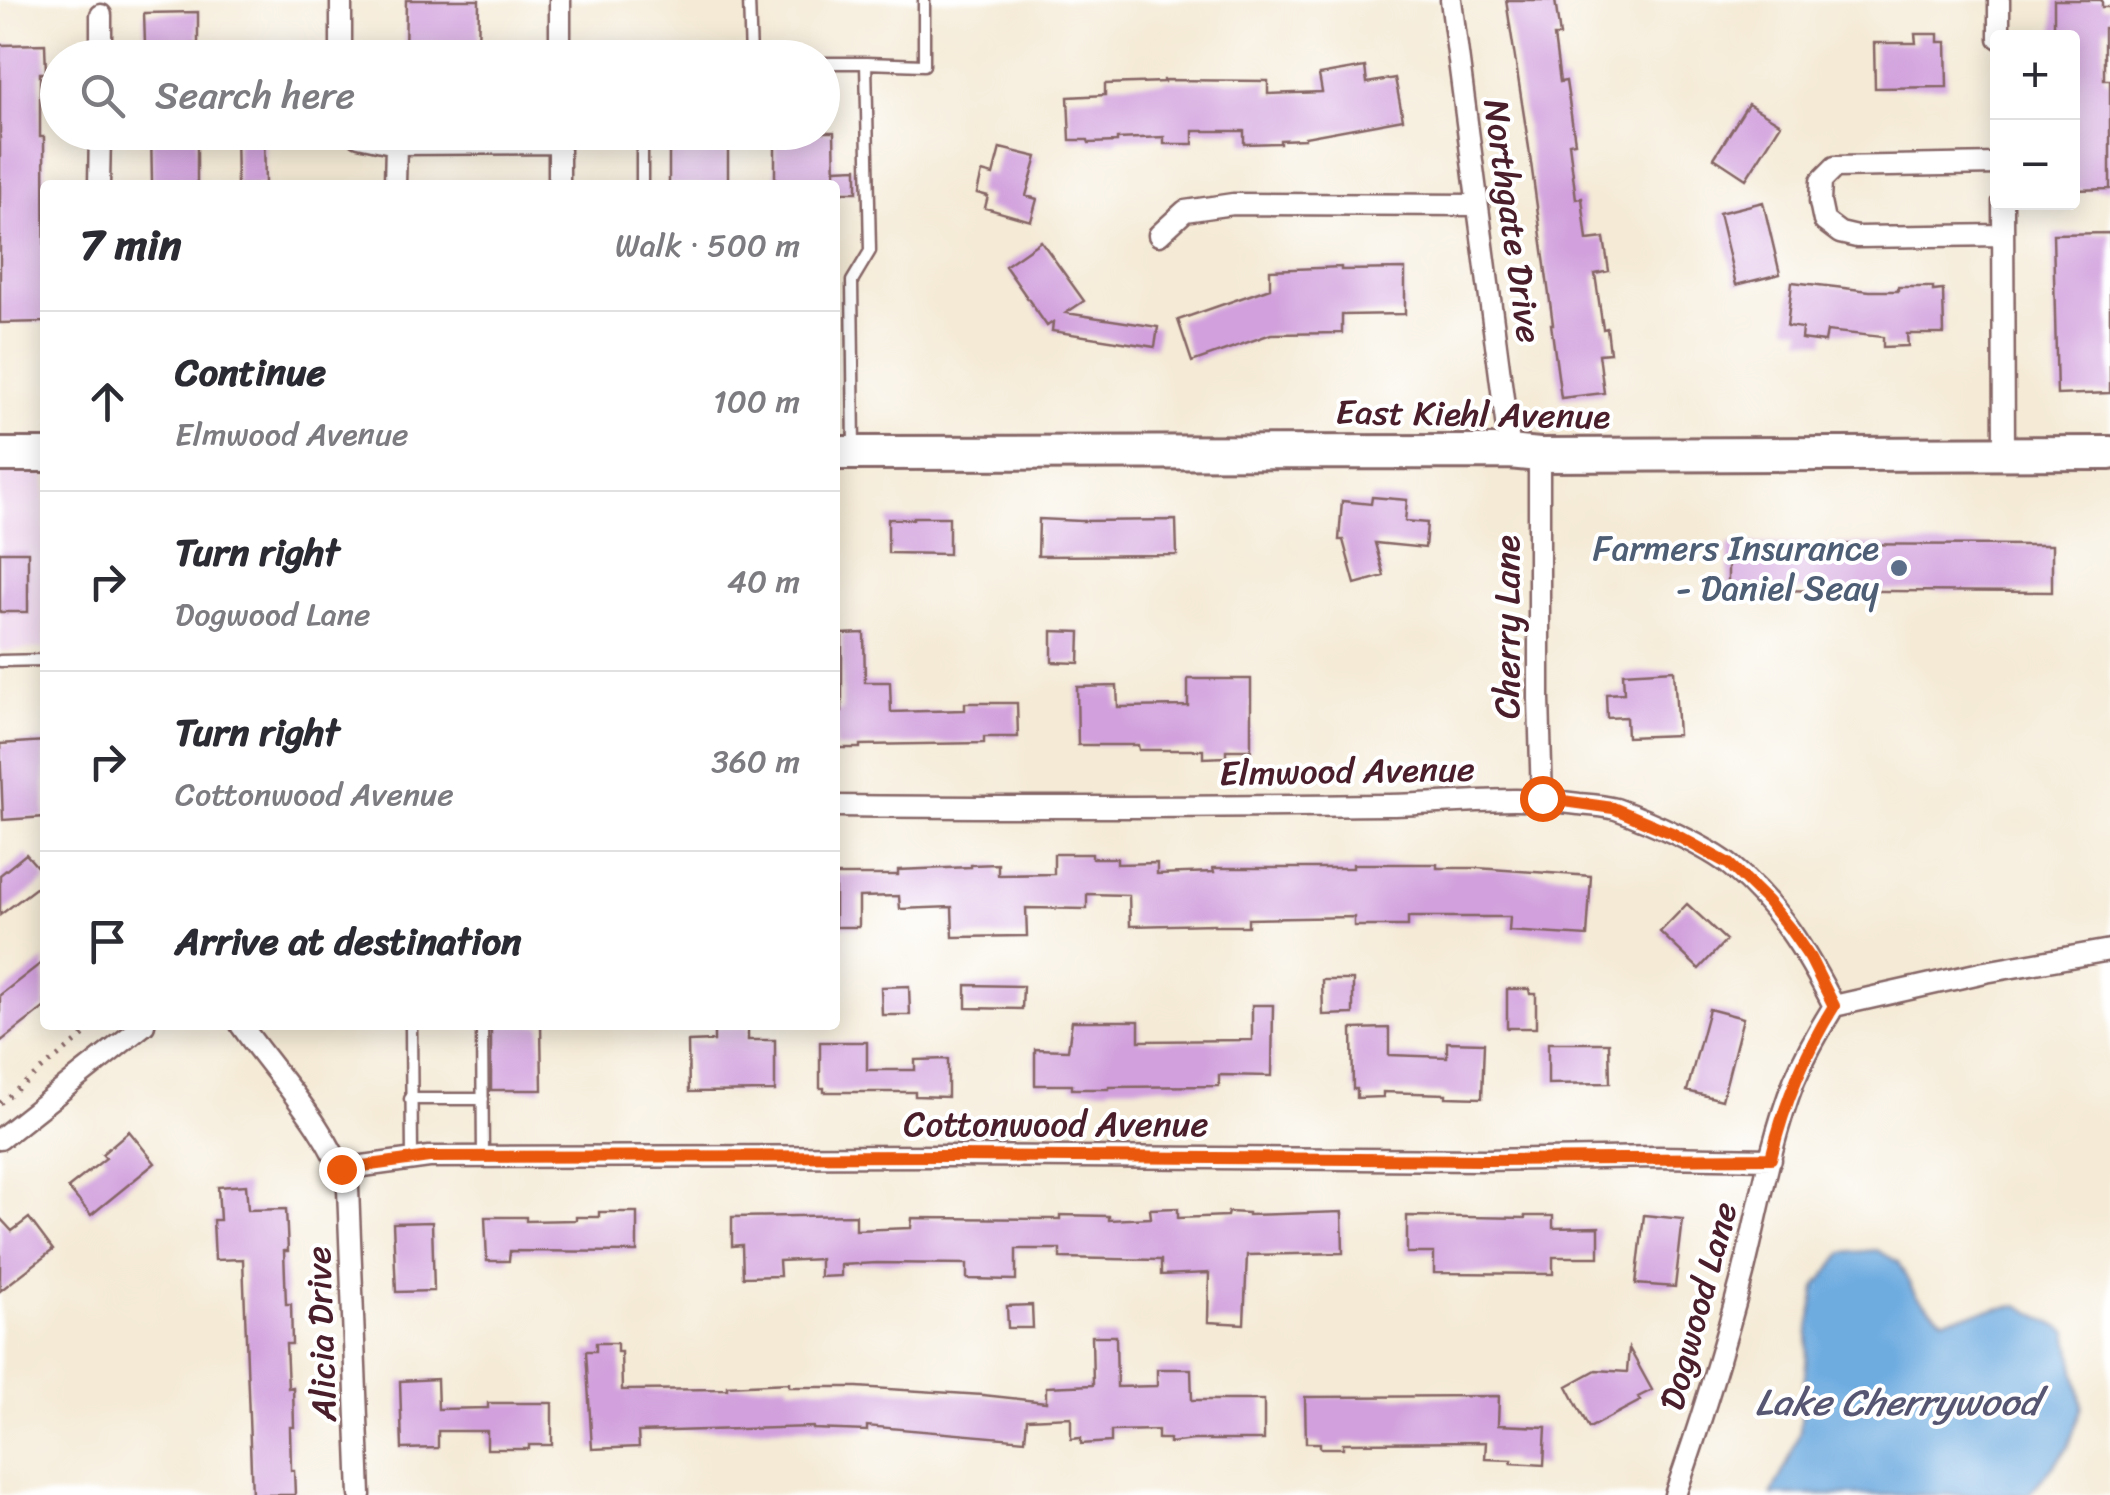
<!DOCTYPE html>
<meta charset="utf-8">
<style>
:root{--surface:#fff;--page:#f7f7f7;--text:#2b2b33;--muted:#7c7c81;--line:#e1e1e2}
body{margin:0;font-family:Sriracha,sans-serif;background:var(--page);color:var(--text)}
.controls{position:absolute;right:30px;top:30px;display:grid;overflow:hidden;border-radius:10px;box-shadow:0 5px 25px #0003}
.controls button{width:90px;height:90px;display:grid;place-items:center;padding:0;border:0;border-bottom:2px solid var(--line);background:var(--surface);color:var(--text);font:50px sans-serif}
.stop{position:absolute;width:30px;height:30px;margin:-22px;border:8px solid #ea580c;border-radius:50%;background:#fff}
.stop.end{background:#ea580c;border-color:#fff;box-shadow:0 2px 10px #0008}
.list{margin:0;padding:0;list-style:none}
h2{display:flex;justify-content:space-between;align-items:center;height:130px;margin:0;padding:0 40px;font-size:42px}
h2 small{font-size:32px;font-weight:400;color:var(--muted)}
.list li{display:grid;grid-template-columns:65px 1fr auto;gap:30px;align-items:center;box-sizing:border-box;height:180px;padding:0 40px;border-top:2px solid var(--line)}
.list b{display:block;font-size:38px;white-space:nowrap}
.list p{margin:0;font-size:32px;white-space:nowrap;color:var(--muted)}
.list em{font-size:32px;font-style:normal;color:var(--muted)}
.icon{flex:none;width:55px;height:55px;fill:none;stroke:currentColor;stroke-width:2;stroke-linecap:round;stroke-linejoin:round}
.map{position:relative;flex:none;width:2110px;height:1495px;overflow:hidden}
.search{position:absolute;background:var(--surface);box-shadow:0 5px 25px #0003;left:40px;top:40px;width:800px;height:110px;display:flex;align-items:center;gap:25px;box-sizing:border-box;padding:0 35px;border-radius:55px;color:var(--muted);font-size:38px}
.panel{position:absolute;background:var(--surface);box-shadow:0 5px 25px #0003;left:40px;top:180px;width:800px;height:850px;border-radius:10px}
.map>svg:first-child{display:block}
</style>
<div class="map">
<svg width="2110" height="1495" viewBox="0 0 2110 1495">
<rect width="100%" height="100%" fill="#fff"/>
<filter id="ink" filterUnits="userSpaceOnUse"><feTurbulence type="fractalNoise" baseFrequency=".01" numOctaves="2"/><feDisplacementMap in="SourceGraphic" scale="20" xChannelSelector="R" yChannelSelector="G"/><feConvolveMatrix kernelMatrix="1 2 1 2 8 2 1 2 1" color-interpolation-filters="sRGB"/></filter>
<filter id="wash" filterUnits="userSpaceOnUse"><feTurbulence type="fractalNoise" baseFrequency=".0048" numOctaves="4" result="noise"/><feDisplacementMap in="SourceGraphic" scale="40" xChannelSelector="R" yChannelSelector="G"/><feGaussianBlur stdDeviation="2.25" result="paint"/><feColorMatrix in="noise" values="0 0 0 0 0 0 0 0 0 0 0 0 0 0 0 0 0 1.4 0 .05"/><feComposite in="paint" operator="in"/></filter>
<g filter="url(#wash)">
<rect width="100%" height="100%" fill="#f4ead5"/>
<!-- built -->
<path fill="#ecd1ea" d="M0,455H45V648L0,651Z"/>
<!-- water -->
<path fill="#6eace0" stroke="#5c6686" stroke-width="2.5" d="M1877,1250L1898,1262L1916,1296L1943,1319L2018,1305L2068,1332L2082,1406L2068,1448L2028,1495H1771L1787,1464L1800,1431L1809,1331L1816,1287L1843,1253Z"/>
<g id="blocks">
<!-- building -->
<path fill="#d2a1dd" d="M406,0H479L478,58H405Z
M1506,0H1555L1560,36H1554L1560,82L1566,81L1575,142L1569,143L1576,199L1582,198L1587,240L1604,238L1609,271L1595,274L1603,329L1607,328L1610,353L1599,354L1604,393L1561,398L1551,324H1553L1529,148Z
M2054,0H2102V7H2110V28H2104V80H2110V189L2072,190V38H2054Z
M198,12V44H193V58H149V44H145L144,13Z
M1915,34H1938V42H1946L1947,87L1875,88L1874,43H1916Z
M45,44L46,73H40V137H44L45,322L0,323V45Z
M1365,67L1367,83L1395,78L1403,119L1305,137V139L1280,140V143L1244,144V131H1193V144H1164V137L1117,139V142L1089,143L1088,140H1070L1068,97L1105,95V84L1164,82V80L1268,81V94L1322,92L1319,75Z
M1748,104L1781,124L1746,179L1714,158Z
M151,132H197V185L152,183Z
M236,132H264L265,185H237Z
M669,132H728V185H669Z
M775,132H834L835,185H775Z
M1000,148L1037,157L1026,196L1037,199L1031,221L985,208L988,196L977,193L982,172L993,175Z
M857,168V192H835V169Z
M1763,202L1780,274L1736,285L1719,213Z
M2110,233V393L2057,395L2053,234Z
M1041,241L1084,301L1066,313L1158,327L1155,347L1052,331L1053,322L1047,326L1005,266Z
M1341,267V270L1405,269V314L1342,315V333L1271,334L1192,362L1178,320L1270,288V270Z
M1792,282L1870,291H1898V287H1933V291L1943,290L1944,334H1907L1908,346L1883,347V337L1827,331L1825,342L1801,339L1802,328L1787,326Z
M1372,497L1407,500L1405,521L1427,523L1425,548L1375,543L1384,576L1355,584L1343,540H1339L1342,501L1371,504Z
M913,517H949V554L888,553V519H913Z
M1039,519L1081,521L1176,520L1177,555L1038,556Z
M1728,544L2052,545V592L1728,590Z
M0,552H28V612H0Z
M1052,631L1080,632L1079,663L1052,662Z
M864,633L865,682H890L891,712L965,710V703H1017L1018,737H984V743L860,745V748H835V711H842V634Z
M1674,670L1678,735L1627,737L1626,717L1607,718L1606,694L1624,693L1623,673Z
M1188,679H1251V750H1226V757L1203,758V750H1139L1138,745H1078L1077,687L1117,686L1118,707L1188,706Z
M45,741V817L3,820L0,744Z
M26,854L45,876V881L0,915V875Z
M1054,854H1092V858H1117V864L1157,863V874L1214,872L1213,868H1353V864H1437V868H1477L1591,876L1587,936L1509,931L1510,917H1408V926H1354V917L1248,919V926H1214V924L1130,926L1129,895L1087,894V909L1026,908L1027,936L953,937L952,907L900,909L899,896L859,897V927H835V875H898V870L971,867V865L998,864V875L1054,874Z
M1687,904L1726,940L1699,969L1660,932Z
M45,960V1007L0,1042V995Z
M1322,980H1353V1014L1323,1015Z
M966,985L1023,986L1022,1009L966,1008Z
M909,986L910,1015H882L881,987Z
M1507,989H1529L1530,994H1536V1028H1507Z
M1252,1005H1273L1272,1076L1219,1075V1086L1109,1087V1089H1072V1085H1035V1049L1068,1050L1072,1021H1139V1041L1252,1040Z
M1709,1009L1743,1018L1722,1100L1687,1091Z
M491,1025H541L542,1090H491Z
M714,1027H748V1040H775V1091L689,1092L688,1042L714,1041Z
M1389,1028V1055L1447,1057V1042L1484,1043L1482,1098L1446,1097V1094L1383,1092V1097L1357,1098V1089H1353L1352,1029Z
M820,1042H867V1070H915V1060L948,1059V1097L915,1096V1092H824V1088H820Z
M1548,1043H1609L1610,1083L1548,1084Z
M129,1131L155,1163L91,1215L68,1188L106,1158L102,1154Z
M246,1185L248,1210L286,1209L288,1251H284L286,1304H291L292,1344H286L288,1388L293,1387L294,1427H290L291,1470H294L295,1495H252L243,1259L215,1260L213,1220H220L218,1187Z
M1178,1208V1218L1227,1216L1228,1212L1248,1213V1215L1342,1212L1343,1253L1247,1255L1244,1324L1208,1322L1209,1273L1161,1275V1260L1060,1258V1249H1016V1280L967,1279V1264L877,1263L841,1265V1276L820,1277V1259L779,1261L780,1276L743,1277L742,1245L732,1246V1217L856,1215V1230L911,1228L912,1218L1060,1219V1215L1109,1216V1220L1151,1218L1150,1209Z
M599,1212H637V1252L510,1251L509,1261H487L485,1217H526V1221L576,1220V1217H599Z
M1644,1215L1683,1219L1675,1287L1636,1284Z
M1407,1216L1525,1218V1216H1553V1228L1599,1227V1257H1553V1274L1434,1273V1253H1407Z
M0,1218L12,1231L29,1218L53,1250L0,1291Z
M432,1222L434,1291L396,1292L393,1223Z
M1032,1305L1033,1328H1008L1007,1306Z
M1092,1336H1116L1117,1387L1157,1386V1369H1191L1192,1400H1264V1440H1193L1169,1443V1439H1158V1430L1111,1431V1442L1081,1444V1438L1071,1439V1417L1027,1419L1025,1440L867,1426V1431L813,1429V1427L638,1432L639,1447L592,1449L586,1351H596V1343H617V1352H621L622,1390L727,1389V1386L789,1383V1387H857L983,1395L1046,1402V1387L1093,1385Z
M1629,1348L1652,1390L1638,1397L1640,1401L1589,1428L1567,1386L1596,1370L1627,1372Z
M437,1379L438,1409L488,1408V1403H552V1445H529V1449H487V1431H438V1448L402,1449L400,1381Z
M1499,1396L1498,1425L1546,1427L1544,1465L1511,1463L1512,1460L1485,1459L1486,1442L1343,1443V1448H1320V1443H1306L1305,1397Z"/>
</g>
</g>
<g filter="url(#ink)">
<use href="#blocks" fill-opacity="0" stroke="#866666" stroke-width="2.5"/>
<g fill="none" stroke-linecap="round" stroke-linejoin="round">
<!-- service casing -->
<g stroke="#866666" stroke-width="15">
<path id="service" d="M749,0L751,58
M822,63H866L870,251L852,281L854,449
M866,63L924,65V0
M642,185V132
M0,661L45,660
M411,1025L412,1159
M482,1025L483,1157
M410,1099H483"/>
</g>
<!-- minor casing -->
<g stroke="#866666" stroke-width="25">
<path id="minor" d="M1451,0L1510,452
M1999,0V38
M101,58V15
M341,58V0
M560,58V0
M354,132L359,136L396,144L559,143
M1998,164L1835,167L1821,181L1820,202L1824,221L1840,233L1857,237L2003,235
M99,185L100,132
M395,185L396,144
M559,185V132
M2003,202L2004,455
M1159,235L1185,211L1233,204L1477,205
M1539,455V699L1542,799
M835,806C1020,808 1205,807 1389,805C1454,804 1514,795 1579,804C1591,805 1605,806 1616,809C1647,820 1707,846 1732,867C1778,905 1807,953 1834,1006
M241,1025C278,1078 327,1126 348,1188L360,1495
M0,1139L144,1025
M341,1169L429,1157L951,1156L1485,1160L1658,1157L1771,1159
M1675,1495C1701,1422 1723,1349 1743,1274C1759,1210 1770,1143 1794,1081C1805,1055 1819,1030 1834,1006L1985,972L2110,950"/>
</g>
<!-- primary casing -->
<g stroke="#866666" stroke-width="38">
<path id="primary" d="M835,453L1510,452L1539,455L2110,453
M0,455H45"/>
</g>
<!-- path -->
<path stroke="#866666" stroke-width="5" stroke-dasharray="2.5 8" stroke-linecap="butt" d="M0,1103L97,1025"/>
<!-- service -->
<use href="#service" stroke="#fff" stroke-width="10"/>
<!-- minor -->
<use href="#minor" stroke="#fff" stroke-width="20"/>
<!-- primary -->
<use href="#primary" stroke="#fff" stroke-width="32"/>
</g>
</g>
<g fill="none" stroke-linecap="round" stroke-linejoin="round" filter="url(#ink)">
<!-- route -->
<path stroke="#ea580c" stroke-width="12" d="M341,1169L429,1157L951,1156L1485,1160L1771,1158C1784,1104 1804,1054 1834,1006L1810,958L1790,929L1767,901L1729,864L1672,833L1613,808L1542,798"/>
</g>
<!-- markers -->
<circle fill="#5c6f8a" stroke="#fff" stroke-width="4" cx="1899" cy="568" r="10"/>
<g text-anchor="middle" dominant-baseline="central" stroke-width="8" stroke-linejoin="round" paint-order="stroke">
<!-- street labels -->
<g font-size="35" fill="#4a1f2b" stroke="#fff">
<text transform="translate(1513 221) rotate(82)">Northgate Drive</text>
<text transform="translate(1473 414) rotate(1)">East Kiehl Avenue</text>
<text transform="translate(1507 627) rotate(-90)">Cherry Lane</text>
<text transform="translate(1347 771) rotate(-1)">Elmwood Avenue</text>
<text x="1056" y="1124">Cottonwood Avenue</text>
<text transform="translate(1698 1306) rotate(-75)">Dogwood Lane</text>
<text transform="translate(321 1334) rotate(-92)">Alicia Drive</text>
</g>
<!-- service labels -->
<g font-size="35" fill="#4e5e75" stroke="#fff" text-anchor="end">
<text x="1879" y="548">Farmers Insurance<tspan x="1879" dy="40">- Daniel Seay</tspan></text>
</g>
<!-- water labels -->
<g font-size="38" font-style="italic" fill="#585773" stroke="#fff">
<text x="1897" y="1402">Lake Cherrywood</text>
</g>
</g>
</svg>
<div class="controls">
<button>+</button>
<button>−</button>
</div>
<div class="stop" style="left:1542px;top:798px"></div>
<div class="stop end" style="left:341px;top:1169px"></div>
<div class="search"><svg class="icon" aria-label="search" viewBox="0 0 24 24"><circle cx="10" cy="10" r="6"/><path d="M15 15l6 6"/></svg>Search here</div>
<section class="panel">
<h2>7 min<small>Walk · 500 m</small></h2>
<ul class="list">
<li><svg class="icon" aria-label="ahead" viewBox="0 0 24 24"><path d="M12 20V5M6 11l6-6 6 6"/></svg><div><b>Continue</b><p>Elmwood Avenue</p></div><em>100 m</em></li>
<li><svg class="icon" aria-label="right" viewBox="0 0 24 24"><path d="M7 20v-9h11M14 6l5 5-5 5"/></svg><div><b>Turn right</b><p>Dogwood Lane</p></div><em>40 m</em></li>
<li><svg class="icon" aria-label="right" viewBox="0 0 24 24"><path d="M7 20v-9h11M14 6l5 5-5 5"/></svg><div><b>Turn right</b><p>Cottonwood Avenue</p></div><em>360 m</em></li>
<li><svg class="icon" aria-label="arrive" viewBox="0 0 24 24"><path d="M6 21V4h12l-3 4 3 4H6"/></svg><div><b>Arrive at destination</b></div></li>
</ul>
</section>
</div>
